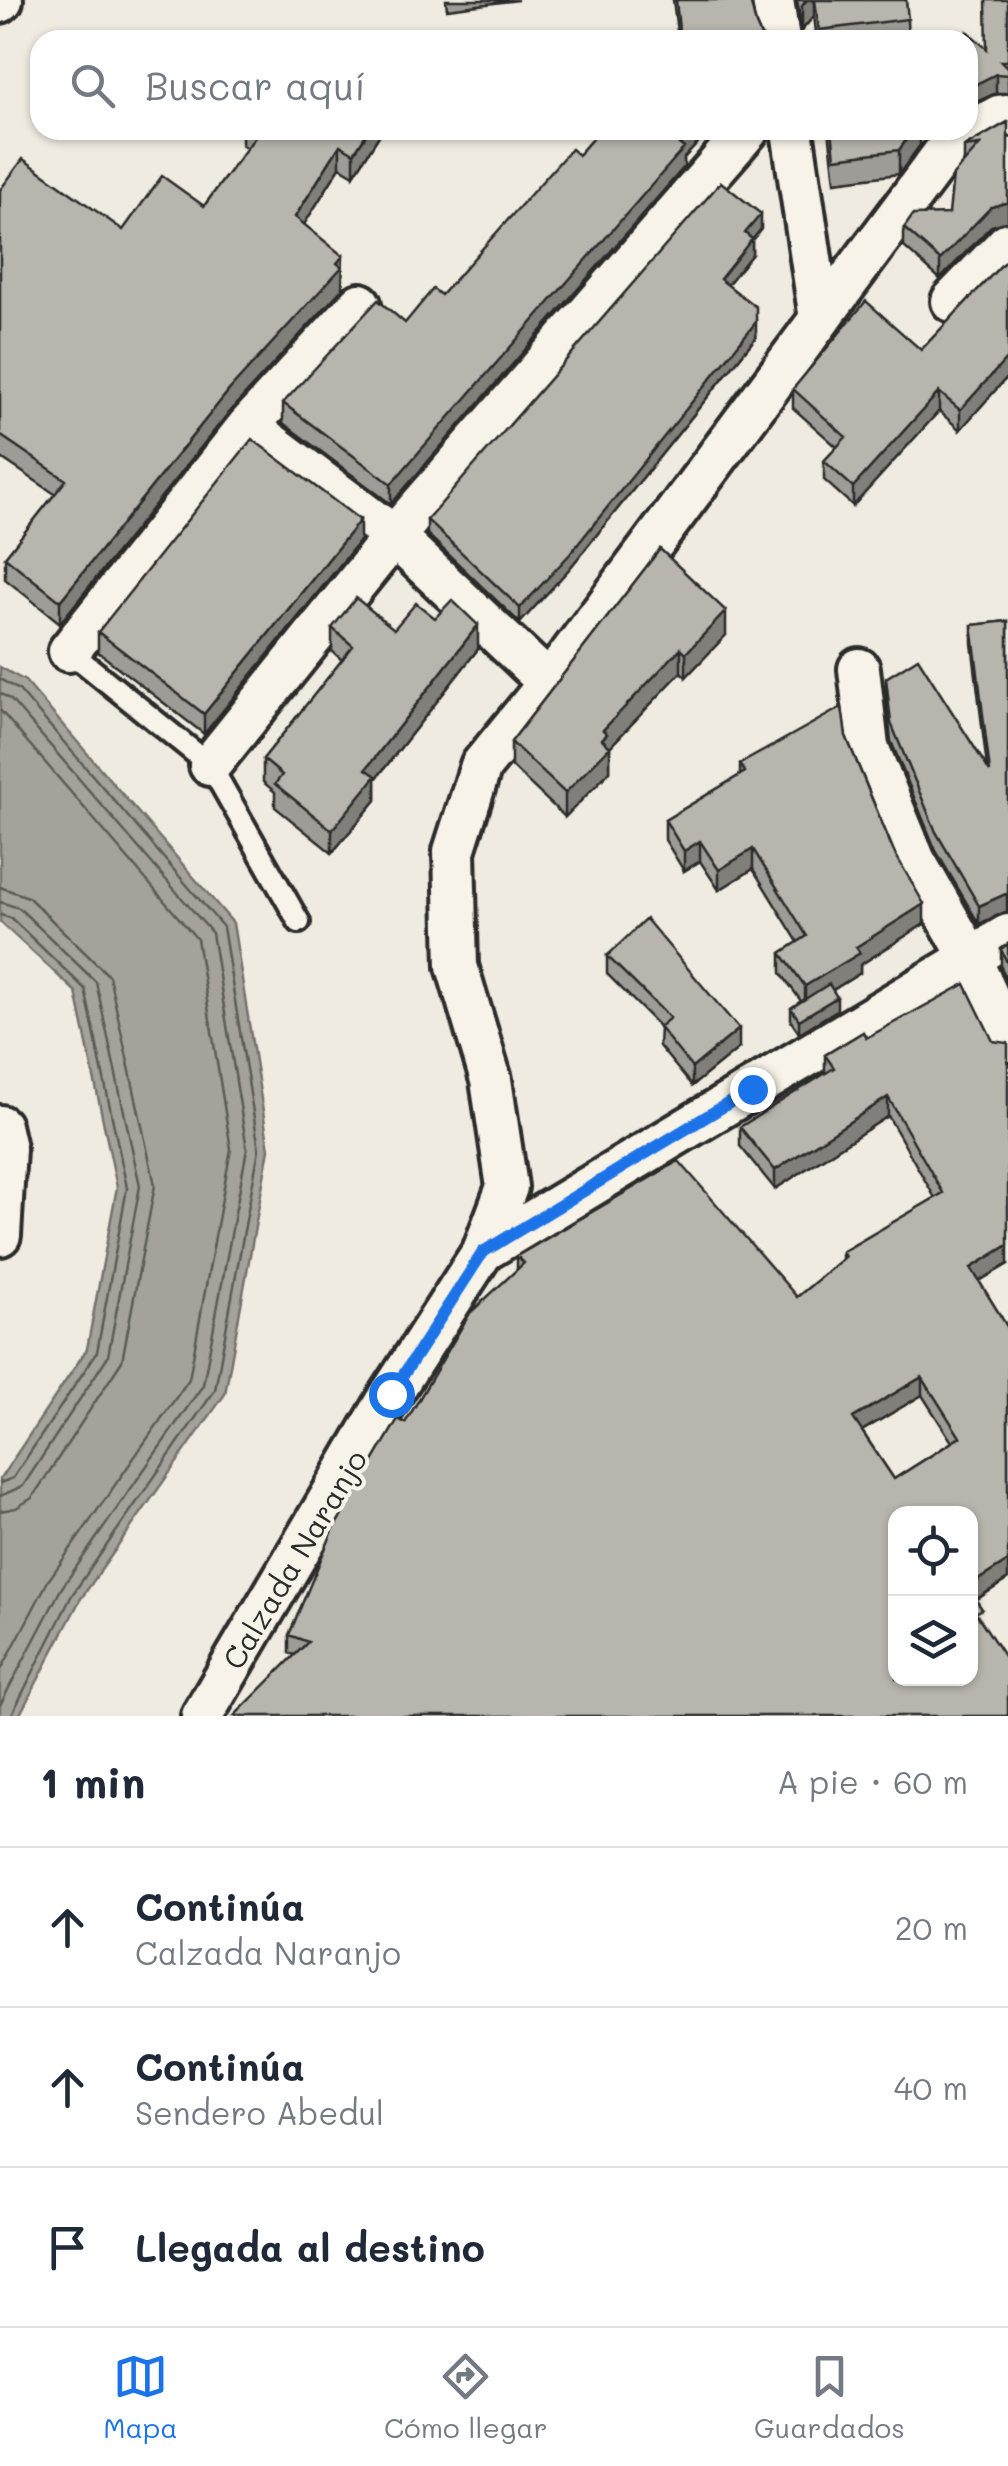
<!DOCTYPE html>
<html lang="es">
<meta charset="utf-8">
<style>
:root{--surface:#fff;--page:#f2f2f3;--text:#1f2937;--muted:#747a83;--line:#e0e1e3;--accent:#1a73e8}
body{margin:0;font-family:Mali,sans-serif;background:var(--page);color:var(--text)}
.controls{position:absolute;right:30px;bottom:30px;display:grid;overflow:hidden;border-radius:20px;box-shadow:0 2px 8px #0004}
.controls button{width:90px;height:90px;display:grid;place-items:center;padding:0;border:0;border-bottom:2px solid var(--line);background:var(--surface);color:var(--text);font:50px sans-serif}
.stop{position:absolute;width:30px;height:30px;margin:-22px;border:8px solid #1a73e8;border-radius:50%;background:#fff}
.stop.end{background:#1a73e8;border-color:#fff;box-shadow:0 2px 10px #0008}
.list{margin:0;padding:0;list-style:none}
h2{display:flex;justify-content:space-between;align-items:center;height:130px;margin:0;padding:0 40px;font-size:42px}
h2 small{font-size:32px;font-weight:400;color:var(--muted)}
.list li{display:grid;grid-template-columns:65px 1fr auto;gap:30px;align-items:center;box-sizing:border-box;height:160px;padding:0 40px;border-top:2px solid var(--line)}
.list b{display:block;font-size:38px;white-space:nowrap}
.list p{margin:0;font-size:32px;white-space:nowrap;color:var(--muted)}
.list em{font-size:32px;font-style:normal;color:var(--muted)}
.icon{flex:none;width:55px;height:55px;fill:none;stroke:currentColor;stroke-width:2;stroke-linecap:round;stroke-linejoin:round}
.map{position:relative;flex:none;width:1008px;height:1716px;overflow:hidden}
.search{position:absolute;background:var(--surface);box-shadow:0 2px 8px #0004;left:30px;right:30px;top:30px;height:110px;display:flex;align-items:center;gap:25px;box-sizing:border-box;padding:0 35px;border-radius:30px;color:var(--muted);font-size:38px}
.sheet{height:610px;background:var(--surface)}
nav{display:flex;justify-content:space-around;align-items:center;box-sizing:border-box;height:140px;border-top:2px solid var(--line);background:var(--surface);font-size:28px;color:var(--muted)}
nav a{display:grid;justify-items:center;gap:5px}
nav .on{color:var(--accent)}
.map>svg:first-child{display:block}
</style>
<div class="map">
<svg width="1008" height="1716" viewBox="0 0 1008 1716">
<rect width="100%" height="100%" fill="#efebe0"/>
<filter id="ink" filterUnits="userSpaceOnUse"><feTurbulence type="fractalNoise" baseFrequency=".01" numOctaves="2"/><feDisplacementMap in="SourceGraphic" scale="20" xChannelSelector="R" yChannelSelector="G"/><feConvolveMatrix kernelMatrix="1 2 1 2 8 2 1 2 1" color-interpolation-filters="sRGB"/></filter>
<g filter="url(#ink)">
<!-- water -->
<path fill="#a4a29a" stroke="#74726e" stroke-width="2.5" d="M0,667L25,681L233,923L269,1149L225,1394L80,1600L19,1716H0V1479L87,1349L117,1187L76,992L0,922Z"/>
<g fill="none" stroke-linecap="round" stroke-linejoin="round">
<!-- shore -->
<path stroke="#5b5b57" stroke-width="2.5" d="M0,679L19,690L223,927L259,1149L215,1390L72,1595L11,1716
M0,693L11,700L212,933L247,1149L203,1385L61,1589L0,1705
M0,710L197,939L231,1149L189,1379L48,1581L0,1672
M0,887L28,897L109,976L155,1185L122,1361L32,1498L16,1508L0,1511
M0,902L19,908L96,982L140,1186L108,1356L23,1486L0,1496
M0,915L11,918L85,989L127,1188L97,1352L13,1478L0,1483"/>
<!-- lane casing -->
<g stroke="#2b2b2b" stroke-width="28">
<path id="lane" d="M69,651L210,765L299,922"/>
</g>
<!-- street casing -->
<g stroke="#2b2b2b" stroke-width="48">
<path id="street" d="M773,0L779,40
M0,2L2,0
M952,301L1008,243
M820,319L952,142L999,116L1008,115
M248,426L394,536L549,683
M69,651L248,426L360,304
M859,669L868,747L915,861L970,957L1008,1041
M210,765L394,536L748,130
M0,1126L5,1148L0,1235
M483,1251L1008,935
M202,1716L391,1394L483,1251L507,1187L491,1080L457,966L454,851L481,766L549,683L820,319L792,130"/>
</g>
<!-- lane -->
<use href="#lane" stroke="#f7f3e8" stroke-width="20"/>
<!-- street -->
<use href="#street" stroke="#f7f3e8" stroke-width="40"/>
</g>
<!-- wall -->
<path fill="#9e9c96" stroke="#2b2b2b" stroke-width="2.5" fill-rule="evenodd" d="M446,0H518L447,9Z
M673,0H750L756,25L761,36L768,40H678Z
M797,0H906L908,40H817L814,16L802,30Z
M1008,0V93H996L968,106V40L987,49Z
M1008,122L991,226L940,279L904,247V228L949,214L964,162V147Z
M242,130H380V134L354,175L340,167L304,224L343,278L342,289L230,411L60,623L5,579V557L55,494L0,457V190L123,230L204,206L247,148L242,145Z
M600,130H710L684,158V167L391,504L283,423V403L405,323L441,295L578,155Z
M829,130H920V145L899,174L835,182Z
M761,229L752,240V254L727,284L756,337L570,568L520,623L427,534V520Z
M1008,258V376L960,430L939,411L853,506L824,480V461L837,447L793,408V389L921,350Z
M360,540L204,734L98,652V632Z
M660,549L726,635L686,677L681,672L610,747V771L565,817L511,766V742Z
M435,618L478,649L376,779V800L332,853L275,807V792L263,782V759L342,660L332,651V628L394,629Z
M1008,621V912L979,924L936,851L891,741L886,696V678L987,767L972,643V625Z
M846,736L924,924L860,965V973L833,990L837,1010L799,1033L791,1021V1008L801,1001L781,973V953L798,942L753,869L719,890L700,861L684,871L665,840V820L740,775V764Z
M1008,944V983L1001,967V949Z
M607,956L739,1048L692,1086L659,1046L660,1027L607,974Z
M863,1032L1008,1264L979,1281L1008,1328V1579L976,1600L295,1655L289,1653V1635L405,1423L517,1270V1256L797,1297L842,1260V1252L935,1198L888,1116L775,1189L740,1146V1127L825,1074V1055ZM922,1395L952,1442L894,1479L862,1431Z"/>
<!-- shaded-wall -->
<path fill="#817f7a" stroke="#2b2b2b" stroke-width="2.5" d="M807,0H814V16L802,30V6Z
M996,74V93L968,106V88Z
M369,130H380V134L354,175V153Z
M692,130H710L684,158V167L391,504V484Z
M913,130H920V145L899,174V150Z
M340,145V167L295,239V217Z
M1008,202V221L991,226L940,279V260L991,207Z
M761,214V229L752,240V254L720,294V279L745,233Z
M343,256L342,289L230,411L60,623V601L230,389Z
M756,322V337L570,568L520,623V608Z
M1008,357V376L960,430V410Z
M939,392V411L853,506V487Z
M360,520V540L204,734V714Z
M726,611V635L686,677V653Z
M478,625V649L376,779V800L332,853V830L366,769Z
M681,648V672L607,750L610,747V771L565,817V793L603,730Z
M700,841V861L684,871V851Z
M753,849V869L719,890V870Z
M1007,893V911L979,924V906Z
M924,904V924L860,965V973L805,1007V986L856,947Z
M837,997V1010L799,1033V1020Z
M739,1029V1048L692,1086V1068Z
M888,1097V1116L775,1189V1170Z
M1008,1245V1264L971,1286V1268Z
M922,1377V1395L853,1436V1418Z
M1008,1561V1579L970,1603V1585Z"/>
<!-- building -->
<path fill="#b8b5ae" stroke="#2b2b2b" stroke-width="2.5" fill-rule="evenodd" d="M676,0H750L756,25L761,36L768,40H680Z
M815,0H906L908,19L819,30Z
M986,0H1008V61H1001L1008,68V75L996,74L968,88L967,31L987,49Z
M1008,122V202L991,207L940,260L904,228L913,215L949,214L953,175L980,145L964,147Z
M254,130H369L354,153L340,145L295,217L343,256L337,263L342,267L230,389L60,601L5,557L66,480L0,435V190L23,159L123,230L162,176L204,206L258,133Z
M600,130H692L679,144L684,148L391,484L283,403L378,300L405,323L433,289L441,295L571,149L578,155Z
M832,130H913L899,150L835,158Z
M721,182L761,214L745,233L752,239L720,279L756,307V322L570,554L520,608L427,520Z
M1008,258V357L960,410L939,392L853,487L824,461L846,437L793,389L866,301L921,350Z
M252,439L360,520L204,714L98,632Z
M660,549L726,611L686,653L681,648L603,730L607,734L602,739L610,747L565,793L511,742Z
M356,598L394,629L416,603L435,618L452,600L478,625L366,769L376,776L332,830L275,784L282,775L263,759L353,646L332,628Z
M1008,621V893L979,906L936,832L891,723L886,678L918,658L990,772L972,625Z
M842,707L846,736L893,850L924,904L856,947L860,953L805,986L781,953L807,936L753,849L719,870L700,841L684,851L665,820L745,772L740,764Z
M646,919L739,1029L692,1068L659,1027L670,1018L607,956Z
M1008,944V965L1001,949Z
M829,984L837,997L799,1020L791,1008Z
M965,984L993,1041L1008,1043V1245L971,1268L1008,1328V1561L970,1585V1514H896V1678H970V1591L982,1609L976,1613L1008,1662V1716H234L308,1642L289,1635L334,1528L398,1419L405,1423L470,1313L524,1263L517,1256L679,1161L797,1297L845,1257L842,1252L943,1193L888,1097L775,1170L740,1127L834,1068L825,1055L863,1032L866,1038ZM922,1377L960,1437L894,1479L853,1418Z"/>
</g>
<g fill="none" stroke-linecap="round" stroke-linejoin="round" filter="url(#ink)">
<!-- route -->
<path stroke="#1a73e8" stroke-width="12" d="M391,1394L483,1252L752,1089"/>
</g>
<g text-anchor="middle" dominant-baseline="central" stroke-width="8" stroke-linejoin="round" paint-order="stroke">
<!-- street labels -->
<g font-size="30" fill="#2b2b2b" stroke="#f7f3e8">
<text transform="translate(294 1559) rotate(-59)">Calzada Naranjo</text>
</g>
</g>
</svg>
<div class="controls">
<button><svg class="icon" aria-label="locate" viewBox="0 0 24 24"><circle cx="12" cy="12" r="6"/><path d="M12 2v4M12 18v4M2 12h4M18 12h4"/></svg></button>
<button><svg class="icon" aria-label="layers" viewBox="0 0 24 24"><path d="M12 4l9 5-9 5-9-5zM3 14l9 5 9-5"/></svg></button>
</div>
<div class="stop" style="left:391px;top:1394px"></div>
<div class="stop end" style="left:752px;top:1089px"></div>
<div class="search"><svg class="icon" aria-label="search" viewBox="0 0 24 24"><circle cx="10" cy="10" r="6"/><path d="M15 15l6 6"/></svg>Buscar aquí</div>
</div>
<section class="sheet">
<h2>1 min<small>A pie · 60 m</small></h2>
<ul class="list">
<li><svg class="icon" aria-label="ahead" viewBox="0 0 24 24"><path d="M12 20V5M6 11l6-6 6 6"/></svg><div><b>Continúa</b><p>Calzada Naranjo</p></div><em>20 m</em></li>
<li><svg class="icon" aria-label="ahead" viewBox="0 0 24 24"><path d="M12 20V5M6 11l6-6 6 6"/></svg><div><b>Continúa</b><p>Sendero Abedul</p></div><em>40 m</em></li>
<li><svg class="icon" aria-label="arrive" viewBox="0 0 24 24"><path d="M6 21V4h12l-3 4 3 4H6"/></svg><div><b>Llegada al destino</b></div></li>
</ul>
</section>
<nav>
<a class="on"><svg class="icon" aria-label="map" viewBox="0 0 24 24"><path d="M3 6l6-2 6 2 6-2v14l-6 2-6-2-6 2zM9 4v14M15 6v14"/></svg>Mapa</a>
<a><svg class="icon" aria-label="directions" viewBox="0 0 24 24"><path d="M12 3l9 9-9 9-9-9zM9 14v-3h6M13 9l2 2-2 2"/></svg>Cómo llegar</a>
<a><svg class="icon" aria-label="saved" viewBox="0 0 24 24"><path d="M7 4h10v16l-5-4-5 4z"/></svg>Guardados</a>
</nav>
